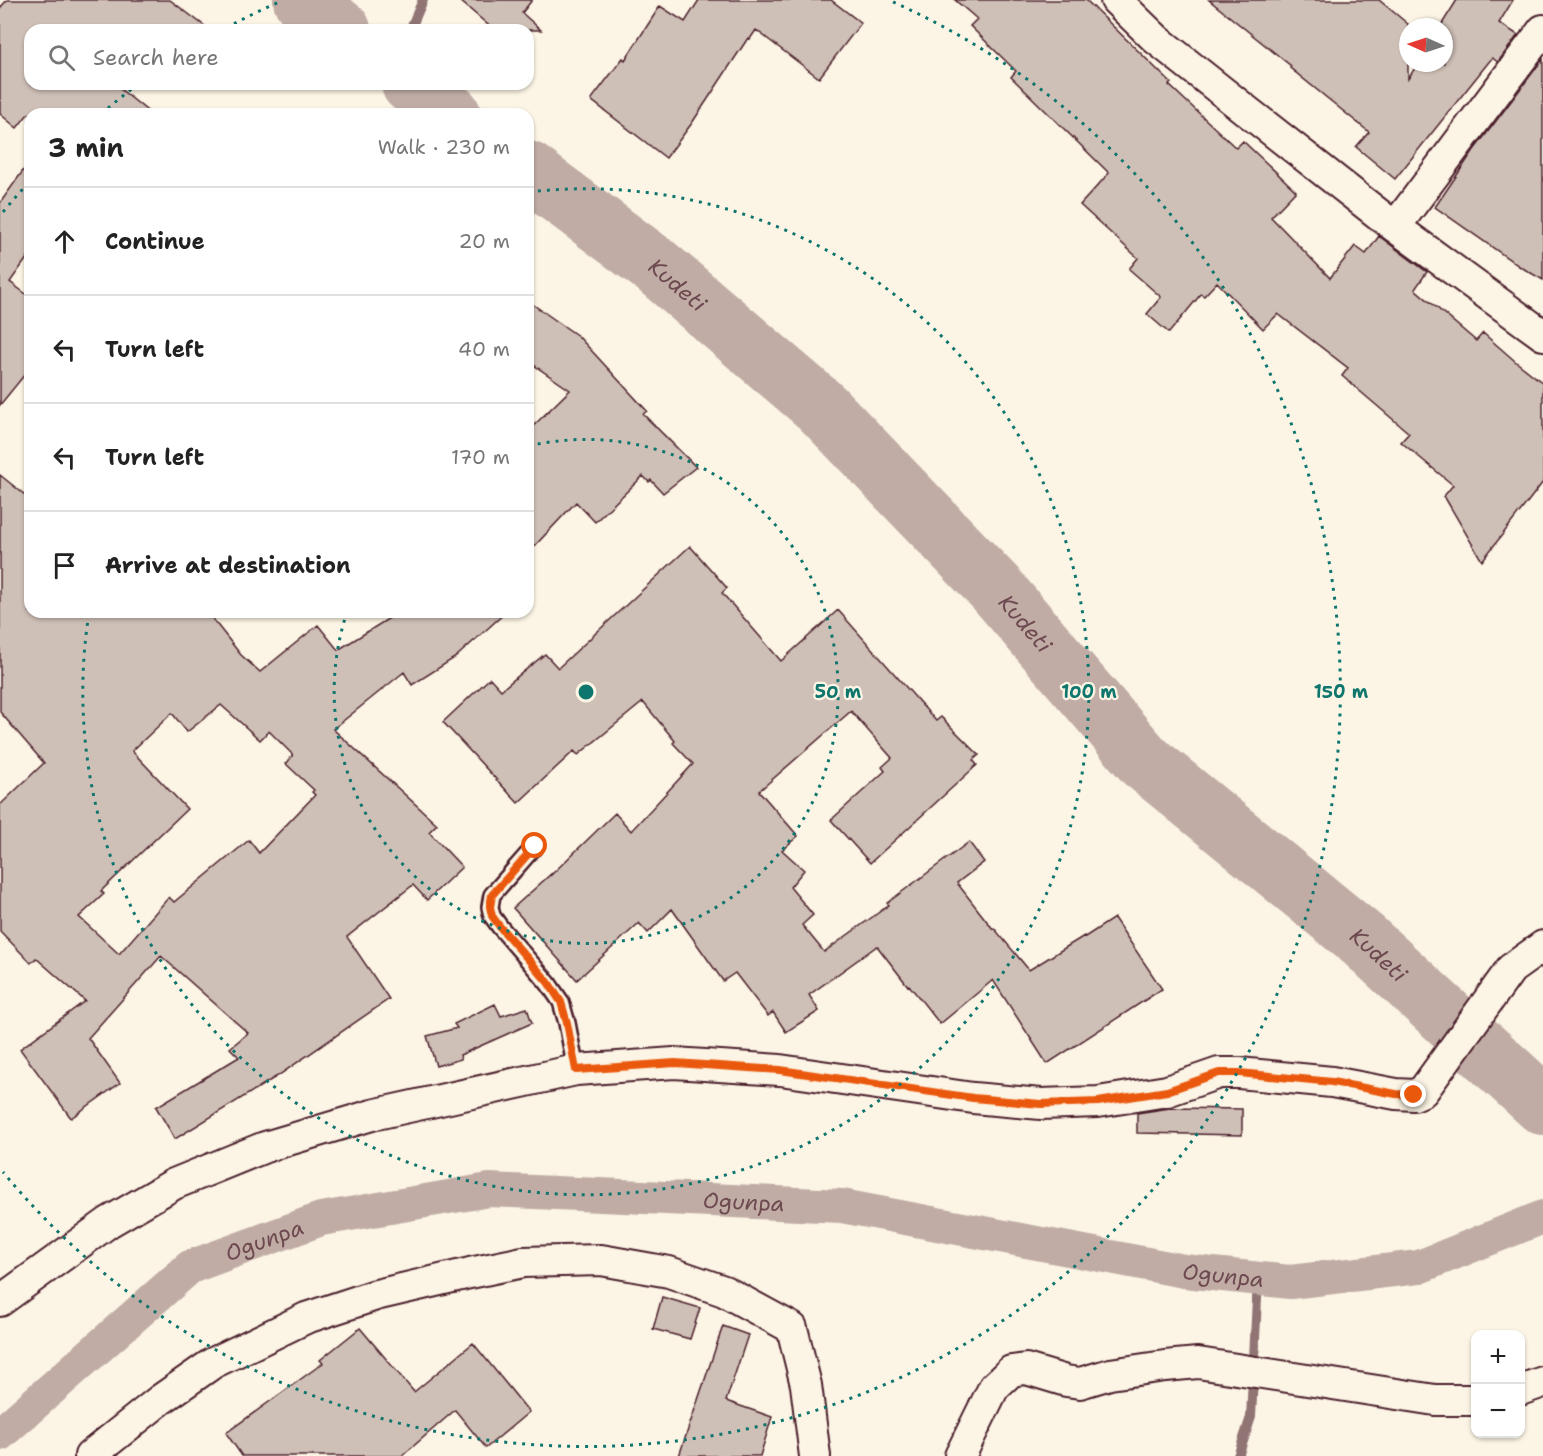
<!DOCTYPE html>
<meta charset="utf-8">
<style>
:root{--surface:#fff;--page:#f6f6f6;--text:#222;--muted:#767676;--line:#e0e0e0}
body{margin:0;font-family:"Shantell Sans",sans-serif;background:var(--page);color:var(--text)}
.controls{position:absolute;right:18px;bottom:18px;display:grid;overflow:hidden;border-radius:12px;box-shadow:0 2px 4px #0004}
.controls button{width:54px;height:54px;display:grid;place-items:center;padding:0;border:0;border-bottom:2px solid var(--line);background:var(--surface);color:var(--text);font:30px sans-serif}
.compass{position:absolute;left:1399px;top:18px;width:54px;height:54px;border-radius:50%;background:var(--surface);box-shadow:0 2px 4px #0004;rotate:273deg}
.stop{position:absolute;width:18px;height:18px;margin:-14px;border:4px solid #ea580c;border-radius:50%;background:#fff}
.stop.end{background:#ea580c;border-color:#fff;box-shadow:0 2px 6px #0008}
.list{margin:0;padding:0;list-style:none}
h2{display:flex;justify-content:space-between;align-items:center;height:78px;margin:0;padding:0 24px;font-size:26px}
h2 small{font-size:20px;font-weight:400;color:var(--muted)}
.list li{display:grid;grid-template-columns:39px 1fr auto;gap:18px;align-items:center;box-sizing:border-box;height:108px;padding:0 24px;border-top:2px solid var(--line)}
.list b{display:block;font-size:22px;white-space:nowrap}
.list em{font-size:20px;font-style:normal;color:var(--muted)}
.icon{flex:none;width:33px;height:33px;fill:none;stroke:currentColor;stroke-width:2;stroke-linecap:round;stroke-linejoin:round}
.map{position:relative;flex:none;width:1543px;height:1456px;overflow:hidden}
.search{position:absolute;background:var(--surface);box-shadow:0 2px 4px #0004;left:24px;top:24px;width:510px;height:66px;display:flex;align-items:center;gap:15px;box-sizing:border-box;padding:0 21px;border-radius:18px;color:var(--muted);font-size:22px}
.panel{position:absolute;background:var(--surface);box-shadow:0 2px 4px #0004;left:24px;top:108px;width:510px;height:510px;border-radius:18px}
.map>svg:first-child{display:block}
</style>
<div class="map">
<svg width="1543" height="1456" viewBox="0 0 1543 1456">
<rect width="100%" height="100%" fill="#fcf5e5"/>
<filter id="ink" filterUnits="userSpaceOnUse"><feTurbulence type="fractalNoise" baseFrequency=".0167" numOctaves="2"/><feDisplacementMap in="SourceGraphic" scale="12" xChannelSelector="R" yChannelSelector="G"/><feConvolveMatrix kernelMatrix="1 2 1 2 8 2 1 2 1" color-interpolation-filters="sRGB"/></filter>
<g filter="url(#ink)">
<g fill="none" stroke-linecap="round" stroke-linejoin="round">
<!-- stream -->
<path stroke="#917474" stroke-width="10" d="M410,30L423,0
M1238,1456L1251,1417L1258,1279"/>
<!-- canal -->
<path stroke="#c0aca5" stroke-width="34" id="s1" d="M0,1434L190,1267L321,1219L489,1190L842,1206L1184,1271L1290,1282L1419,1267L1543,1217"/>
<!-- river -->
<g stroke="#c0aca5" stroke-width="60">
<path d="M303,0L341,30"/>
<path d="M411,84L451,114"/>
<path id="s2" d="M528,171L657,267L821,407L996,589L1144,761L1363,940L1543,1105"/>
</g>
</g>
<!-- building -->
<path fill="#cfc0b7" stroke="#4a1f2b" stroke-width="1.5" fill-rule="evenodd" d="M7,0H170L210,30H30V84H114L151,114H28L17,128L0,114V8Z
M459,0H532L522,13L541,30H494Z
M699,0H831L861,23L819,78L756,30L750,39L748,38L692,123L666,158L591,100L623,58L625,60L660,6L685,22Z
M955,0H1086L1171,83L1169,85L1236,148L1243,141L1296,191L1271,217L1330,278L1355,246L1366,254L1379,236L1427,272L1415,289L1476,341L1483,333L1515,361L1543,383V482L1482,561L1444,496L1453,485L1401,442L1409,433L1342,376L1348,368L1278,314L1263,329L1217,282L1204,296L1201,294L1169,333L1147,314L1161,297L1129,269L1138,258L1080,205L1109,173L1011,77L1016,71L970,26L977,19Z
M1209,0H1379L1408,24V79L1418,63H1444V27H1440L1457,0H1513L1499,23L1518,35L1498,62L1492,58L1395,179L1356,147L1369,132L1290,68L1291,66Z
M1543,59V280L1519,266L1435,207L1474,150Z
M30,161V254L10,282L30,297V368L0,405V203Z
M528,301L578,336L647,411L643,414L696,467L663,493L651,480L649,482L643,476L595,522L576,502L528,553V431L570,390L528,361Z
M0,475L30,499V612H207L241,655L260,672L318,625L338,650L399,612H506L456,657L412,685L404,672L333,729L437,824L429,832L462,867L427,900L413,885L347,937L389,999L279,1075L175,1139L156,1107L239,1057L230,1048L248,1033L161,956L88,1038L120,1083L71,1118L20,1049L85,1001L36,958L31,963L0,931V805L44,763L0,712ZM221,705L260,740L269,731L293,755L286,764L314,790L312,792L315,795L259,853L249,840L174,902L169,897L119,954L79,917L104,894L101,891L187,809L132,751L172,713L187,732Z
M690,546L727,588L722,593L781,661L838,610L936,721L941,717L979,755L973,760L977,765L870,863L831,820L885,771L882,767L892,758L851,711L759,791L798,836L782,850L804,870L790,887L813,915L802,925L824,952L889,905L887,903L969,842L984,862L957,883L993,929L994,928L1029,970L1084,936L1085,937L1114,918L1162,989L1047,1064L993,980L940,1024L909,985L908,986L877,946L809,995L819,1011L786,1032L773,1012L768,1016L735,973L723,981L672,909L648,933L639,923L577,980L513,908L551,874V875L615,813L631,831L693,764L673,743L675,741L643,702L578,755L574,751L518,803L443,722L490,678L501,690L545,654L558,668Z
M495,1004L501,1016L527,1008L532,1023L460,1055L461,1059L436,1066L427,1036L457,1028L454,1024Z
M1170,1108L1242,1109V1135L1137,1133V1113Z
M662,1297L700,1308L690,1339L653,1329Z
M723,1326L748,1335L726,1401L772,1417L760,1456H679Z
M360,1328L414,1392L473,1343L529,1412L486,1448L455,1410L402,1456H242L226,1433L323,1363L320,1360Z"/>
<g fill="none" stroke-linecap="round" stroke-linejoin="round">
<!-- lane casing -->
<g stroke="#4a1f2b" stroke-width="20">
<path id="lane" d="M535,846L492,895L490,907L492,916L500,927L548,983L561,1002L567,1023L576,1070"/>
</g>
<!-- street casing -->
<g stroke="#4a1f2b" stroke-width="34">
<path id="street" d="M1116,0L1156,39L1238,104L1395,227L1543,335
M1395,227L1543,30
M0,1301L109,1222L174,1184L265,1147L372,1115L576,1070L674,1063L780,1070L973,1098L1041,1104L1098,1102L1167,1091L1219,1073H1239L1332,1082L1396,1094L1414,1095L1423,1091L1511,969L1543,946
M1520,1390L1543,1382
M90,1456L160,1400L213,1363L306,1318L376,1295L470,1273L523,1262L601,1260L669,1272L724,1291L792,1328L806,1385L815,1456
M960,1456L994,1387L1011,1371L1026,1369L1066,1381L1080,1383L1110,1374L1165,1366L1198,1363L1435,1400H1476"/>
</g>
<!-- lane -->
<use href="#lane" stroke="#fcf5e5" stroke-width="15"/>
<!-- street -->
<use href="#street" stroke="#fcf5e5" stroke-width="30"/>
</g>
</g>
<g fill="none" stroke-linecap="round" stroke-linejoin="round" filter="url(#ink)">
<!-- route -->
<path stroke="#ea580c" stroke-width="8" d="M535,846L492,895L490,907L492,916L500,927L548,982L561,1002L567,1023L576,1070L675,1063L780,1070L973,1098L1041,1104L1098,1102L1167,1091L1219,1073H1239L1332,1082L1396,1094L1414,1095"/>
</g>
<!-- distance rings -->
<g fill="none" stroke="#0f766e" stroke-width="3" stroke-dasharray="3 6">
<path d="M529 446A252 252 0 1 1 347 612"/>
<path d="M529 192A503 503 0 1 1 89 613"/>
<path d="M3 212A755 755 0 0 1 29 182M101 114A755 755 0 0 1 137 85M226 28A755 755 0 0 1 279 2M893 2A755 755 0 1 1 3 1172"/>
</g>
<g text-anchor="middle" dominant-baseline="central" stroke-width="4.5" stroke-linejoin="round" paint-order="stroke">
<!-- water labels -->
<g font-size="22" font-style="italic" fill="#6d4950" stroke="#fcf5e5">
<text stroke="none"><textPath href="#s2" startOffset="188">Kudeti</textPath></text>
<text stroke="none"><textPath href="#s2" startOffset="674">Kudeti</textPath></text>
<text stroke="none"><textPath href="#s2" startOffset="1160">Kudeti</textPath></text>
<text stroke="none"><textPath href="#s1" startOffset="818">Ogunpa</textPath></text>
<text stroke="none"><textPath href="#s1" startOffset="332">Ogunpa</textPath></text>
<text stroke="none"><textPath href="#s1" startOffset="1304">Ogunpa</textPath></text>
</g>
</g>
<circle cx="586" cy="692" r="9" fill="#0f766e" stroke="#fcf5e5" stroke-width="3"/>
<g font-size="18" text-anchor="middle" font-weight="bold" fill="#0f766e" stroke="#fcf5e5" stroke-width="4.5" stroke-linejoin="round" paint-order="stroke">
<text x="838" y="698">50 m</text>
<text x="1089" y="698">100 m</text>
<text x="1341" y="698">150 m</text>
</g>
</svg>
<div class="controls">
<button>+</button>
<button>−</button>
</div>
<svg class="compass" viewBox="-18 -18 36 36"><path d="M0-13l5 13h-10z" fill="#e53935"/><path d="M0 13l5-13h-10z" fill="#767676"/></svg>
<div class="stop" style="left:535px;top:846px"></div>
<div class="stop end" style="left:1414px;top:1095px"></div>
<div class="search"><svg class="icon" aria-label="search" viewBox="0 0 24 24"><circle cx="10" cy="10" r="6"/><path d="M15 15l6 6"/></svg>Search here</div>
<section class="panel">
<h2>3 min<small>Walk · 230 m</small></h2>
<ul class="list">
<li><svg class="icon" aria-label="ahead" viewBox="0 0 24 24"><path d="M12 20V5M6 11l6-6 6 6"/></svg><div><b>Continue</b></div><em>20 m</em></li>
<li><svg class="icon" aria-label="left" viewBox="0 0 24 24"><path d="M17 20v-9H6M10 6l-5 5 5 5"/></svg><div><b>Turn left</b></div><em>40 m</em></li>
<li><svg class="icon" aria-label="left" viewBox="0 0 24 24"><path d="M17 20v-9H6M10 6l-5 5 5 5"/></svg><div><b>Turn left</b></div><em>170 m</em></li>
<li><svg class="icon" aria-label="arrive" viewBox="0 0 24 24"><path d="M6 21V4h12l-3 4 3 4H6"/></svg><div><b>Arrive at destination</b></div></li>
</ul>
</section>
</div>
